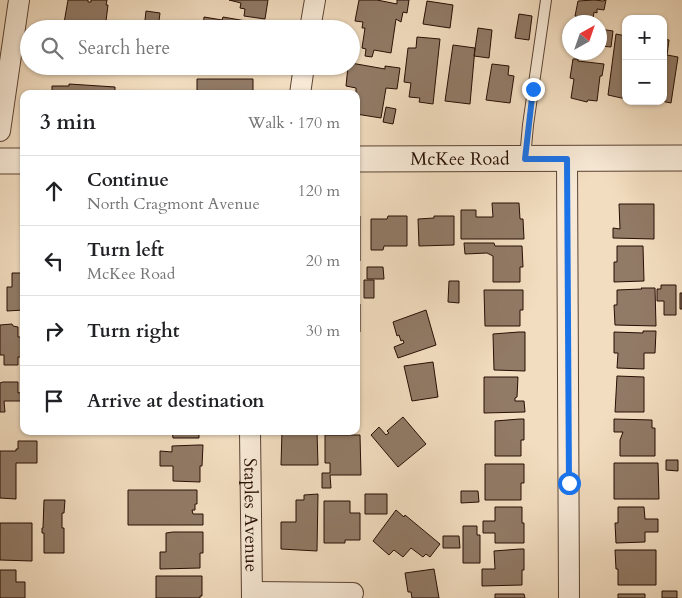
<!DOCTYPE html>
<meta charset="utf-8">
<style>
:root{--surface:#fff;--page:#f6f6f6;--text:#202124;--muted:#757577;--line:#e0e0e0}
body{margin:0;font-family:Cardo,serif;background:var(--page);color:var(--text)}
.controls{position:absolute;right:15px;top:15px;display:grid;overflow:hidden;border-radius:10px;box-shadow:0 1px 4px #0004}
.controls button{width:45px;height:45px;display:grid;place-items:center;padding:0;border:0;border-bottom:1px solid var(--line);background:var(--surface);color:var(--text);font:25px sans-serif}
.compass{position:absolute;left:562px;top:15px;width:45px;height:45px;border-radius:50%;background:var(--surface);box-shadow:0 1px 4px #0004;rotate:40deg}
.stop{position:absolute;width:15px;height:15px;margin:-11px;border:4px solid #1a73e8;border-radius:50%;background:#fff}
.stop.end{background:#1a73e8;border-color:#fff;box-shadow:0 1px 5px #0008}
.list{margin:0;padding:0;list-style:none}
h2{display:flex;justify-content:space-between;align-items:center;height:65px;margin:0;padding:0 20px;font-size:21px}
h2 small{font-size:16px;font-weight:400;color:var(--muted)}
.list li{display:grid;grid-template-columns:32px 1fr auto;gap:15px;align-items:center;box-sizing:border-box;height:70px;padding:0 20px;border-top:1px solid var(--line)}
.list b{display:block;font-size:19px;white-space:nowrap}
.list p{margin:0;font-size:16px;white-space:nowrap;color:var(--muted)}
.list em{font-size:16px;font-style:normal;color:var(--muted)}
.icon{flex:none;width:28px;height:28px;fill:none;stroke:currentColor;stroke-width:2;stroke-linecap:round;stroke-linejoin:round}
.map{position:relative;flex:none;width:682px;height:598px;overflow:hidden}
.search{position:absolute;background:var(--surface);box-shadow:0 1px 4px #0004;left:20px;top:20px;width:340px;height:55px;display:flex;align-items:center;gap:12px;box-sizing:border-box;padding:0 18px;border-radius:28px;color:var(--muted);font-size:19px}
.panel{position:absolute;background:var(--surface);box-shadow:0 1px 4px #0004;left:20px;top:90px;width:340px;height:345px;border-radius:10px}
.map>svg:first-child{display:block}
</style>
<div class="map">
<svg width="682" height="598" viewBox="0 0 682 598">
<rect width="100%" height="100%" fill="#f2ddc0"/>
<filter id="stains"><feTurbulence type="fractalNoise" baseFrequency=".004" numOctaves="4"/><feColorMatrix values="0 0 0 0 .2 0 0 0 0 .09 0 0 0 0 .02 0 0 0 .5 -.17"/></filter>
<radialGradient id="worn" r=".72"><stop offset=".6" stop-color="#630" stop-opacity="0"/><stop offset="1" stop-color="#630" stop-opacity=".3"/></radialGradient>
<!-- building -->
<path fill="#917a66" stroke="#270e04" d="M68,0H88V2H91V0H107L106,5H108L105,29L64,23Z
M229,0H268L265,19L244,16L245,9L240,8L241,3Z
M359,0H377L397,4V0H409L407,13L403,12L401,22L396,19L391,53L374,50L372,57L365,56L366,49L362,48L365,28H362L363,22L355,21Z
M594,0L603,1L606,0L604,10L597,9V13L594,12L593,19L575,16L578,1Z
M427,1L453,5L450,28L423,24Z
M146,11L160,13L158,29H144Z
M519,14L532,16L529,40L515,38Z
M204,17L222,20L223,17L246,21V24L263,27V29H203Z
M478,28L492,30L489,58L474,56Z
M600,29L613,31L611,47L600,46Z
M616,34L626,36V99L608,95Z
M417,37L440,39L433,104L419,102L420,98L409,97L411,83L404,82L408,48H416Z
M663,39L669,40L667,55L678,57L671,103L661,101H663Z
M453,45L475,48L470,104L445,101Z
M573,59H578V61L604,64L602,76H600L597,101L588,100L587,102L571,98L574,79L570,78Z
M351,63L385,69V66L400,68L397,89L386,88L381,118L356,114V88L346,86L348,66H351Z
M492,64L509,66L508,75L514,76L510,103L486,100Z
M65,66H96L95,70Z
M197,79H253V94H197Z
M69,84L115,87V94H52V86H69Z
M386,107L396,109L393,124L383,122Z
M492,203H519L520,219H523L524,239H461V210H476V217H493Z
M619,204H654V239L613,238V228L620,229Z
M356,216H360V261H356Z
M388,216H407V246H384L383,250H371V219H387Z
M434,216H454V245L419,246L418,219L434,218Z
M464,243H494L495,246H522L523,267H520V282H493V256L487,253L465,254Z
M617,246H643L644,281L614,282V262H617Z
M367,267H383L384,279H367Z
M12,273H24V310L7,311V287H12Z
M364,280H374V298H364Z
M449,281H459V303L448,302Z
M661,285H676V315H664V301H657V289H661Z
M641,288H655L656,326L615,325L614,305H617V290L642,289Z
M484,290H523V310H520V326H485Z
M680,293H682V309H680Z
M356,304H360V332H356Z
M426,310L436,345L398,358L394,347L404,343L403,340L401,341L399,335L397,336L393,322Z
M12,324L13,326L18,327V337H23L24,357H18V365H4V355H0V325Z
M643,331H656L655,353H644V369L617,368L618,353H614V332L643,333Z
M519,332H525V371L494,370L493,334Z
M433,362L438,397L412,401L404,366Z
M617,376L644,377V412H615Z
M484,377H518L517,397L515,398V401H524L525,412L484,413Z
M3,382H18V393L24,392V401H4L5,412H0V383Z
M403,417L426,444L398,467L371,435L379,427L386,435L389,433L387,431Z
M520,419H524V440H521V456H495V421Z
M614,419L652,420V428H655V456H620V440L623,432H614Z
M172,431H199V438H173Z
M282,431H317L318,465H281Z
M325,435H360L361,475H330L331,488H322V473H330V463H325Z
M18,441H37V463H16V499L0,498V451H16V449H18Z
M198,445H203L202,466H200V482L173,481V466H160V451L172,452V446Z
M666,460H678V471L666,470Z
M614,463H658L659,499H614Z
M485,464H524V483H521V500H485Z
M128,490H197V504H195V510H192L193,514H203V525H128Z
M461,491H478L479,502L461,503Z
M318,494L317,551L281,549V522H296V500H304V495Z
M365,494H387V514H365Z
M44,500H65L64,513H62V528H64V553H44V533H42V528H43Z
M324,501H350V513H360V540H345V543H324Z
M495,507H522V523H524V543H495V533H483V521H495Z
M618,507H644L645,519H658V532H645V542L616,543L615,523H618Z
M396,510L404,517L405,515L440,544L430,557L426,554L423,557L411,548L403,557L394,550L389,555L373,541Z
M0,523H32V561L0,560Z
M463,526H477V535H480V563H463Z
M173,532H203V553H200V568L160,569V552H166V533Z
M443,536H459L460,548H443Z
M520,549H524V570H522V585L482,586V569H495L494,551Z
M615,550H656V585H618V569H616Z
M434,569L439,598H412L411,592H408L405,573Z
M0,570H16V582H25V598H0Z
M156,576H202V596H200V598H156Z
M662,591H677V598H662Z
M495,594H524L525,598H495Z
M618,594H645V598H618Z"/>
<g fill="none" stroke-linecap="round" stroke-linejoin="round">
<!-- service casing -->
<g stroke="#5a4233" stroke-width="12">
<path id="service" d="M525,158L528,125L546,0"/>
</g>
<!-- minor casing -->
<g stroke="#5a4233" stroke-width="22">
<g id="minor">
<path d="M310,29L315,0"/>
<path d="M300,94L304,66"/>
<path d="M0,131L19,0"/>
<path d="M567,159L569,598"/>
<path id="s1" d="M250,431L252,598"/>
<path d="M252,592L353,593"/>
</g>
</g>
<!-- tertiary casing -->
<g stroke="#5a4233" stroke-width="27">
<g id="tertiary">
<path id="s2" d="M356,159L682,158"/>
<path d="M0,161H24"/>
</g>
</g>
<!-- service -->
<use href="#service" stroke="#f7e9d6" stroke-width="10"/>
<!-- minor -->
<use href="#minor" stroke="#f7e9d6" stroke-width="20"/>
<!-- tertiary -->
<use href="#tertiary" stroke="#f7e9d6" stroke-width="25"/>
</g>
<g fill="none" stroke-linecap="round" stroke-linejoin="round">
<!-- route -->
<path stroke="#1a73e8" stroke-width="6" d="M533,89L525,159H567L569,483"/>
</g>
<g text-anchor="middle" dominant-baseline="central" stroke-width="4.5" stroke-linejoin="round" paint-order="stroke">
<!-- street labels -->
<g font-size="18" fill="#270e04" stroke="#f7e9d6">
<text stroke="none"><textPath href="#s2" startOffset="104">McKee Road</textPath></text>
<text stroke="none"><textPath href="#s1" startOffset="84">Staples Avenue</textPath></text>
</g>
</g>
<rect width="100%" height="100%" filter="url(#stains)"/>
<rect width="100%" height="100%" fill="url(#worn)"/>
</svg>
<div class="controls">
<button>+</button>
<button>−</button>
</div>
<svg class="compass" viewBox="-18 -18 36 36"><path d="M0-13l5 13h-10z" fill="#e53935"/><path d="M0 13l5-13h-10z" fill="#757577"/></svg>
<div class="stop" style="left:569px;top:483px"></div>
<div class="stop end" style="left:533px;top:89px"></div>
<div class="search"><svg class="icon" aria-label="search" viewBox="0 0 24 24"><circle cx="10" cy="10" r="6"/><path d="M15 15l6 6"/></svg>Search here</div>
<section class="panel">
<h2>3 min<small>Walk · 170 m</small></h2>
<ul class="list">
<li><svg class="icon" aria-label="ahead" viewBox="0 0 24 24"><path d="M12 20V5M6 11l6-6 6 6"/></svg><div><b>Continue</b><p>North Cragmont Avenue</p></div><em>120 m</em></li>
<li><svg class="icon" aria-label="left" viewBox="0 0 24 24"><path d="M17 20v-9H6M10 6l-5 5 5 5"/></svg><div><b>Turn left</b><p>McKee Road</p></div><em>20 m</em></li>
<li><svg class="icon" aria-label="right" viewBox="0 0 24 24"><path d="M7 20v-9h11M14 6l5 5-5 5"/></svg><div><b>Turn right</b></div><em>30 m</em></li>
<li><svg class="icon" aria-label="arrive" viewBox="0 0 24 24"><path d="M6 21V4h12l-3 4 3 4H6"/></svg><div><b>Arrive at destination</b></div></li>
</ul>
</section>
</div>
